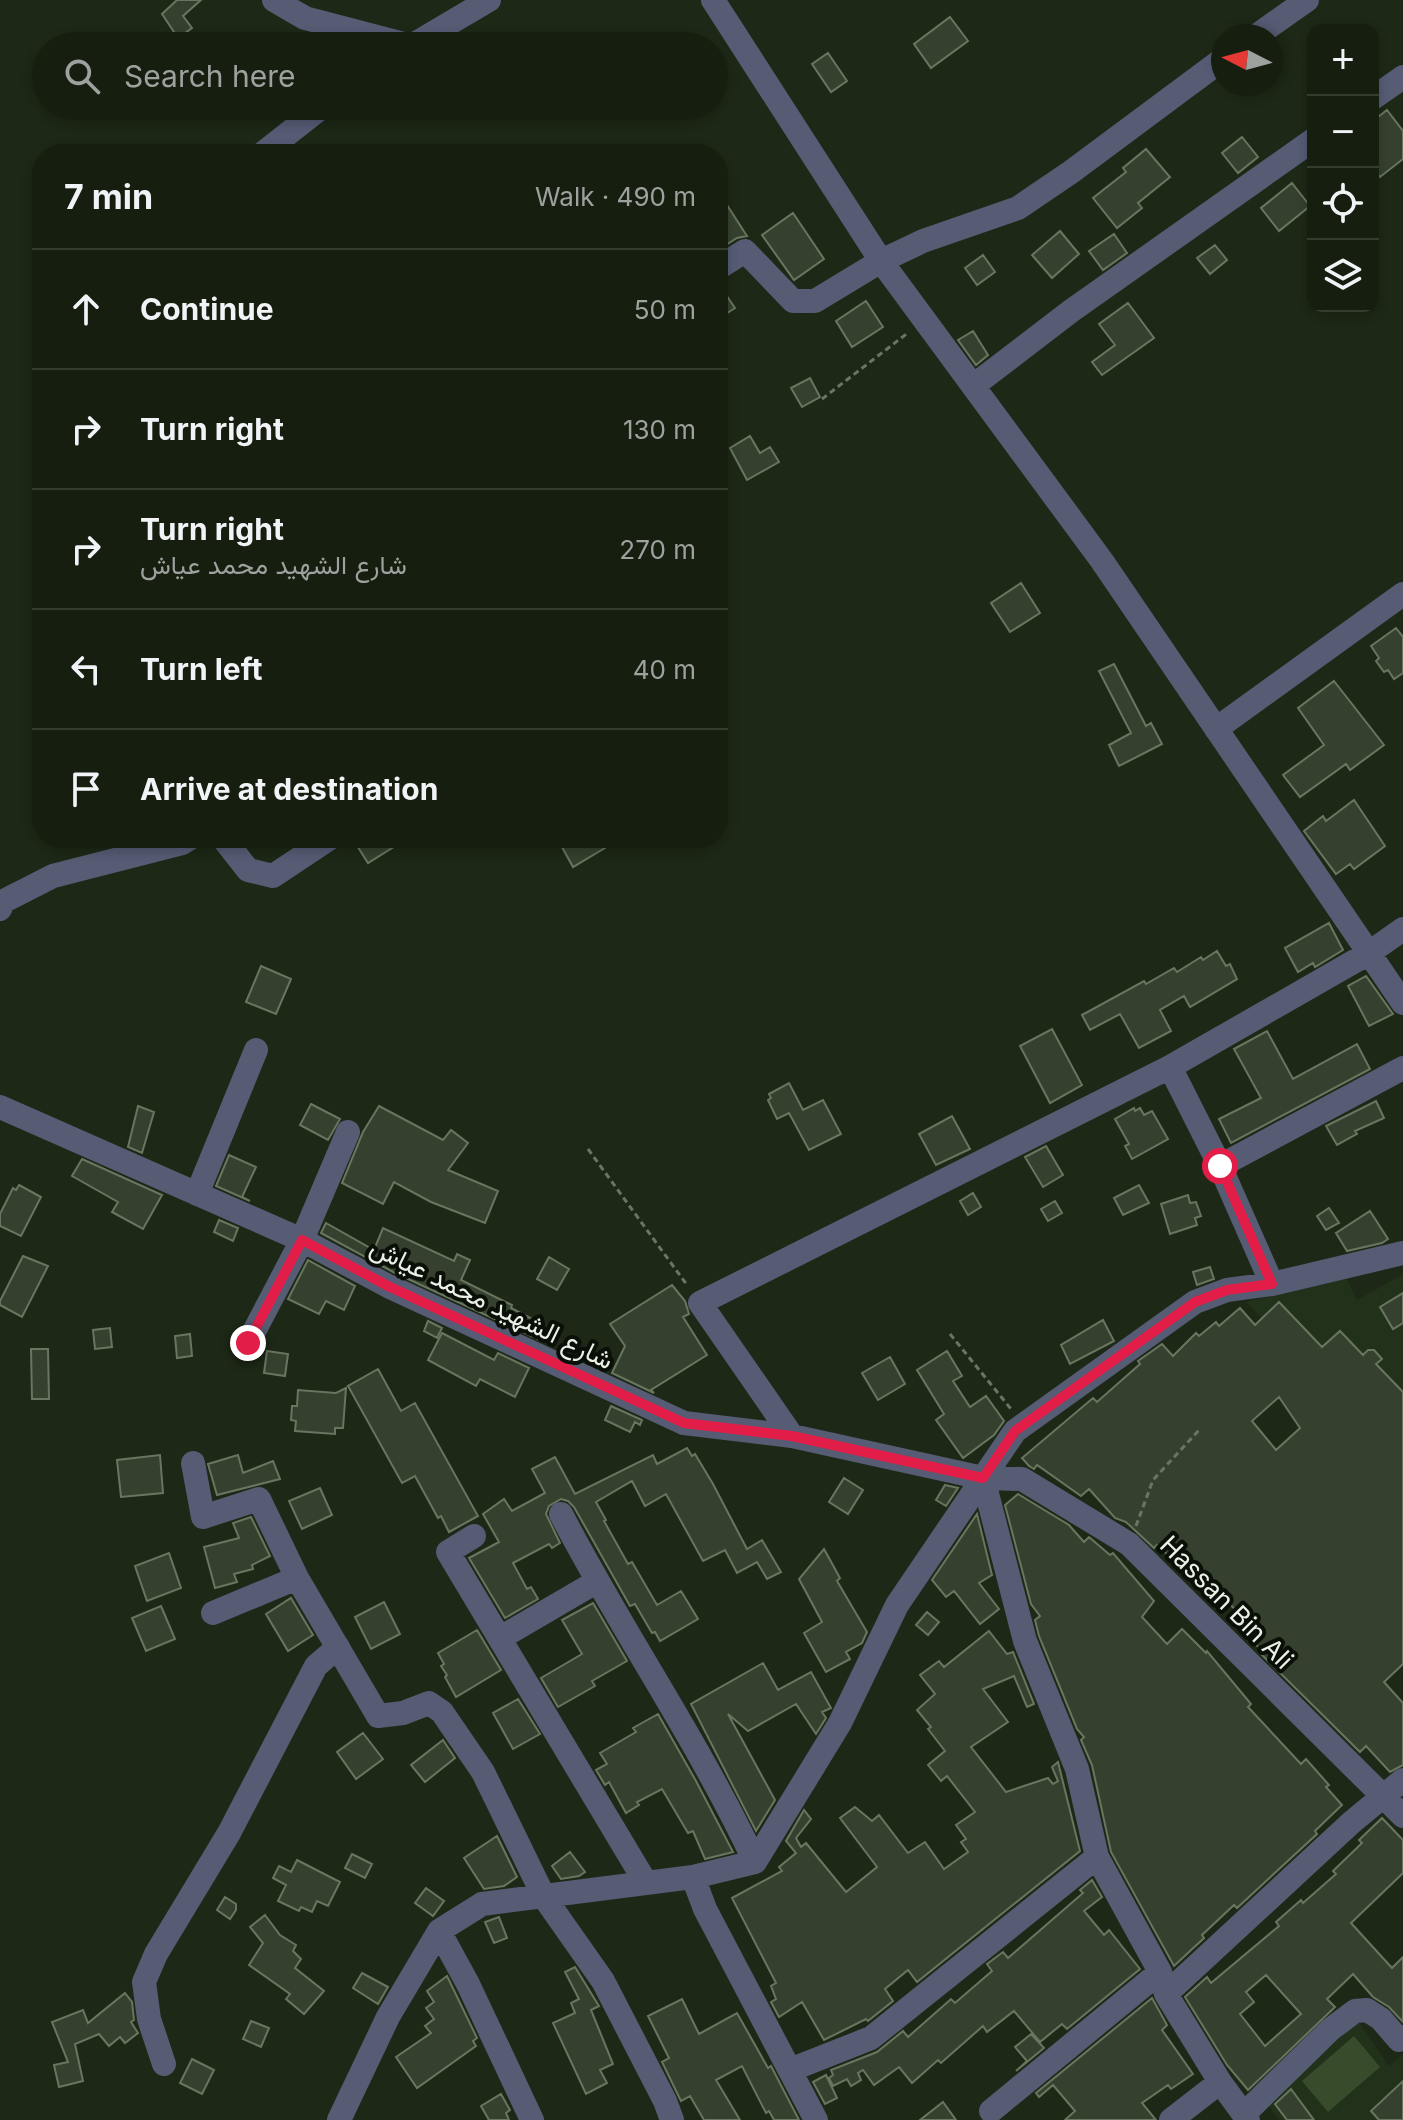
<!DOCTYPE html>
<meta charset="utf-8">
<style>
:root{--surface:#161e10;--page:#232b1e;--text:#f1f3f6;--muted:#9ea29f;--line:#353c30}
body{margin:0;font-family:Inter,Vazirmatn,sans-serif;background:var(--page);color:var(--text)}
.controls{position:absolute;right:24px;top:24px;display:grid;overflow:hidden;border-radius:16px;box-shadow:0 4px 12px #0003}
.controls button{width:72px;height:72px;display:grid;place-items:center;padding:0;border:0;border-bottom:2px solid var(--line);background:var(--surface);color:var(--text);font:40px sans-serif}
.compass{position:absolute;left:1211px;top:24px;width:72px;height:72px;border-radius:50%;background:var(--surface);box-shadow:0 4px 12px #0003;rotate:276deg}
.stop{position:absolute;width:24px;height:24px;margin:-18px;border:6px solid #e11d48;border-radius:50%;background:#fff}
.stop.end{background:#e11d48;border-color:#fff;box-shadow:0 2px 8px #0008}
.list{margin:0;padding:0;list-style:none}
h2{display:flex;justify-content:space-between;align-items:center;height:104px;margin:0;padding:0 32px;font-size:34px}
h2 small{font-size:26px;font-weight:400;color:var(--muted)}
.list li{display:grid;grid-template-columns:52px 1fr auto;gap:24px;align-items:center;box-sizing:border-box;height:120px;padding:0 32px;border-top:2px solid var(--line)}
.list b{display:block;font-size:30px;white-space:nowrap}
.list p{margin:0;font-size:26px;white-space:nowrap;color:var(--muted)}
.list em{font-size:26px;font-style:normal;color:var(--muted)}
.icon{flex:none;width:44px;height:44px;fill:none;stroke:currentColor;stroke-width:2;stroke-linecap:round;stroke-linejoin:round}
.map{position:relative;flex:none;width:1403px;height:2120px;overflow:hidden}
.search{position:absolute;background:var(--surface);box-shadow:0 4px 12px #0003;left:32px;top:32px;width:696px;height:88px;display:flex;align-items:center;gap:20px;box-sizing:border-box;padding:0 28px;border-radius:44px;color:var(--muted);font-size:30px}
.panel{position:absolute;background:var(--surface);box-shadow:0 4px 12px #0003;left:32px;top:144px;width:696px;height:704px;border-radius:32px}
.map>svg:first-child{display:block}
</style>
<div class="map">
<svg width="1403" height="2120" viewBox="0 0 1403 2120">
<rect width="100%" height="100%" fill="#1d2816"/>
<!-- built -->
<path fill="#223119" d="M1403,1274V1466L1246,1302L1345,1275L1357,1300Z
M1358,2021L1389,2066L1403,2054V2120H1279L1268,2105Z"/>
<!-- green -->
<path fill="#384c2b" d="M1354,2036L1380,2067L1328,2112L1302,2081Z"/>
<!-- building -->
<path fill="#35412e" stroke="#687660" stroke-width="2" fill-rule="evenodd" d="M177,0H201L183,16L192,28L178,38L162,14Z
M950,17L968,41L931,68L914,44Z
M828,53L847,81L831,92L812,64Z
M1387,110L1403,131V159L1380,177L1373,169V121Z
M1242,137L1258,157L1238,173L1222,153Z
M1146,149L1170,177L1138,203L1142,208L1117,228L1093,198L1126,172L1123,168Z
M1292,183L1310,206L1279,231L1261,208Z
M718,191L747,236L737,238L718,250Z
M793,213L824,259L794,280L762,235Z
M1060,231L1079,254L1052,278L1032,255Z
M1114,234L1127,253L1103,270L1089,251Z
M1215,245L1227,260L1210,274L1197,258Z
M983,255L995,272L977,285L965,268Z
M718,283L735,308L718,319Z
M866,301L883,327L852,347L836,321Z
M1128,303L1154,338L1102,375L1092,362L1115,345L1099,324Z
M973,331L988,355L976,365L958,340Z
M810,378L820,397L802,407L791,388Z
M750,436L760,453L770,447L779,462L747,480L730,448Z
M1021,583L1040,613L1010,632L991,603Z
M1396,628L1403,637V673L1394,679L1388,670L1384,672L1376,661L1379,658L1371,646Z
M1114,664L1146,726L1151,723L1162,744L1119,766L1109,745L1131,733L1099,671Z
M1334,681L1384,745L1350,770L1346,764L1300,797L1283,775L1324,745L1298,708Z
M1354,800L1385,846L1354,869L1350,864L1336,874L1304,831L1323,816L1326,821Z
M366,838H408L368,863L356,844Z
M557,838H599L605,848L573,867Z
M1329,923L1343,950L1315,967L1313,963L1298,972L1285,948Z
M1217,951L1226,966L1230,964L1237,979L1190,1007L1184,996L1160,1010L1171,1031L1139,1048L1120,1014L1090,1030L1082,1015L1144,981L1146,984L1174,968L1177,972L1201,957L1203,960Z
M261,966L291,979L276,1014L246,1002Z
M1366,976L1393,1014L1369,1026L1348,986Z
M1052,1029L1082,1085L1050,1103L1020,1046Z
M1267,1031L1293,1079L1357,1044L1370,1069L1231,1143L1219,1119L1261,1098L1234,1049Z
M789,1083L803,1110L823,1100L841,1134L809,1150L789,1113L777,1119L768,1100L771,1098L769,1094Z
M1376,1101L1384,1118L1355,1131L1357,1134L1337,1145L1326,1126Z
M311,1104L340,1119L328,1140L300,1125Z
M138,1106L154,1112L142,1153L128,1147Z
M379,1106L443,1140L451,1130L468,1143L448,1170L498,1191L485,1223L431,1202L394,1182L383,1204L342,1183L363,1132Z
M1134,1108L1135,1111L1140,1108L1144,1115L1152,1111L1168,1139L1132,1159L1125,1146L1129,1144L1115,1119Z
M952,1116L970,1149L936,1165L919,1134Z
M1046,1146L1063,1175L1043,1187L1025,1157Z
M229,1155L256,1167L242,1197L250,1201L216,1186Z
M82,1159L162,1195L143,1229L112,1212L118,1202L72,1176Z
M19,1185L41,1197L21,1236L0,1226V1214L13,1188L16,1190Z
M1139,1185L1149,1203L1123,1215L1114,1198Z
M973,1193L981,1207L968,1215L960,1201Z
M1188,1195L1190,1203L1196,1202L1201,1216L1195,1218L1197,1225L1170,1234L1161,1204Z
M1055,1201L1062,1213L1048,1221L1041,1209Z
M1329,1208L1339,1223L1326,1230L1317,1216Z
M1370,1211L1388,1239L1382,1243L1347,1251L1336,1233Z
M219,1220L238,1228L233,1241L214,1232Z
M326,1223L374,1250L383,1228L454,1261L457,1254L470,1260L461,1280L512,1305L511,1308L540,1323L533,1336L542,1341L395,1273L321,1233Z
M23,1256L48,1266L22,1317L0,1305V1301Z
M549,1257L569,1269L557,1290L537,1279Z
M308,1260L355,1286L344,1310L326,1301L319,1314L288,1299Z
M1210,1267L1214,1279L1197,1285L1193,1272Z
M672,1285L685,1301L689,1314L683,1317L707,1355L651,1390L654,1393L612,1373L625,1346L610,1324Z
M1403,1293V1323L1393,1329L1380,1307Z
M1279,1302L1322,1347L1340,1331L1363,1355L1368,1350H1374L1382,1359L1376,1364L1403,1392V1664L1384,1682L1403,1703V1765L1390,1772L1366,1746L1360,1752L1262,1655L1264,1653L1241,1629L1248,1622L1210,1585L1205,1590L1157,1545L1154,1548L1126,1522L1115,1518L1089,1489L1081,1496L1037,1465L1034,1469L1029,1466L1022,1458L1093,1398L1097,1402L1140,1364L1138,1361L1162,1344L1173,1356L1196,1333L1199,1336L1216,1322L1219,1326L1240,1308L1255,1325ZM1279,1397L1300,1428L1276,1450L1252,1421Z
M1103,1320L1114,1341L1070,1364L1061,1345Z
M428,1321L442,1328L437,1338L424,1331Z
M110,1328L112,1347L95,1349L93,1330Z
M442,1333L494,1360L498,1353L529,1368L515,1397L480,1379L476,1386L428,1360Z
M190,1334L192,1356L177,1358L175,1336Z
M31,1349H48L49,1399H32Z
M267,1351L288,1354L285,1376L264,1373Z
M947,1351L962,1376L953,1381L970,1407L986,1396L1004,1421L994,1435L963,1458L936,1420L944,1414L917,1370Z
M890,1357L905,1384L878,1400L862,1373Z
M378,1369L401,1411L415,1403L478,1516L449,1532L441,1516L438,1518L415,1476L402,1483L348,1386Z
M346,1388L343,1428H335V1434L295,1431L296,1421L291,1420L292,1406H297L298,1390L336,1393Z
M611,1406L642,1420L640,1425L635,1422L630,1432L605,1420Z
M687,1448L692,1456L695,1454L713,1484L747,1549L762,1540L781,1572L767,1579L757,1562L737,1573L725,1550L703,1561L666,1494L645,1506L632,1481L596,1502L606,1520L604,1521L628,1564L632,1562L657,1605L681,1591L698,1619L660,1641L655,1632L652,1633L635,1604L630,1606L574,1507L568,1501L561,1499L549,1506L546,1514L560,1543L552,1548L549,1544L513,1563L527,1589L531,1587L538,1599L505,1618L469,1558L499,1542L483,1514L504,1499L512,1511L545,1493L532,1469L555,1457L575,1494L653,1455L657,1464Z
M160,1455L163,1493L121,1497L117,1460Z
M238,1455L243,1473L273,1461L280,1479L217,1495L208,1464Z
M844,1478L863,1490L848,1514L829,1502Z
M945,1485L958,1488L946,1506L936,1500Z
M320,1488L332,1515L302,1529L289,1501Z
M1018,1494L1069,1525L1084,1542L1089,1537L1110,1555L1113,1553L1154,1601L1142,1617L1167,1644L1182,1629L1206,1653L1207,1651L1251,1704L1248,1707L1301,1764L1306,1759L1329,1785L1326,1787L1342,1805L1315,1831L1317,1834L1237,1908L1234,1905L1202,1935L1204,1938L1174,1966L1111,1852L1092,1765L1081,1740L1084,1737L1077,1729L1039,1636L1035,1620L1040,1616L1031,1604L1005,1505Z
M977,1514L992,1575L979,1583L999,1609L980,1624L954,1591L946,1597L932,1580Z
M251,1517L270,1556L252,1565L253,1569L234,1574L237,1582L215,1588L204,1547L239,1538L233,1523Z
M824,1549L840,1578L837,1581L867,1632L862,1643L846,1652L850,1659L826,1672L804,1633L822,1622L799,1579Z
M169,1553L181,1588L147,1601L135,1566Z
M291,1598L313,1635L288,1651L266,1614Z
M384,1602L400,1634L371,1649L355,1617Z
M593,1603L627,1661L592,1681L595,1686L558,1707L541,1678L582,1654L562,1620Z
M161,1606L175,1639L146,1651L132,1618Z
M927,1612L939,1622L928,1635L916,1625Z
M477,1630L501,1670L456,1697L445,1677L447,1675L441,1666L444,1664L438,1653Z
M989,1631L1007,1654L1013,1652L1034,1704L1027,1707L1014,1676L983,1689L1008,1722L971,1747L1006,1792L1048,1778L1053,1784L1058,1781L1052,1767L1058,1762L1080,1851L917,1982L908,1970L885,1989L893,2001L868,2021L866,2019L824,2040L802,2002L779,2017L771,2002L776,1999L771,1986L776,1983L732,1898L782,1871L779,1867L796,1853L786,1841L804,1810L811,1819L796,1838L801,1847L806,1843L846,1892L877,1867L840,1818L855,1807L872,1821L879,1815L908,1853L925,1842L944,1869L968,1852L961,1842L966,1839L956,1825L975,1812L947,1776L941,1781L928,1765L945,1751L928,1729L931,1727L917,1710L935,1694L920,1675L939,1661L944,1667Z
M763,1663L778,1690L811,1672L831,1708L822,1712L826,1718L816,1734L796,1704L748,1731L728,1714L775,1800L756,1831L691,1704Z
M518,1699L540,1734L513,1749L493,1713Z
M658,1714L696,1781L733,1852L705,1859L693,1831L688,1833L662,1789L637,1802L639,1805L626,1813L609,1782L605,1785L596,1770L607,1764L600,1753L636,1732L633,1728Z
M363,1733L383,1759L356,1779L337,1752Z
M443,1740L455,1758L425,1782L411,1765Z
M1382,1818L1403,1840V1873L1351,1923L1392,1968L1403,1957V2022L1389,2007L1373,1997L1353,1974L1327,1999L1335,2007L1248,2090L1227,2065L1185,1997L1207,1977L1211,1983L1279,1926L1276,1922L1301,1900L1303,1903L1336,1874L1333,1871L1362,1843L1359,1840ZM1266,1975L1301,2014L1265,2046L1240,2014L1254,2002L1246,1992Z
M497,1836L517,1877L504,1886L484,1889L464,1858Z
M570,1852L585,1872L579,1876L561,1879L552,1866Z
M352,1854L372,1864L365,1878L345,1868Z
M297,1860L340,1882L328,1906L317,1901L312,1912L301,1907L299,1911L278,1901L286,1885L273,1878L279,1866L291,1872Z
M1092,1880L1102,1897L1084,1911L1104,1935L1109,1930L1140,1969L1067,2029L1062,2024L1040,2042L1014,2011L987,2032L983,2026L941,2063L938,2060L912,2083L899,2067L874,2085L863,2070L858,2073L861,2080L851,2086L847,2079L833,2086L829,2078L833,2075L831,2070L877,2052L903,2031L908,2037L951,1999L955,2003L992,1971L987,1964L1003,1952L1008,1958L1083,1893L1080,1890Z
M426,1888L444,1901L433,1916L415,1903Z
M225,1897L236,1904V1910L230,1919L217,1910Z
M265,1915L280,1935L296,1945L293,1951L301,1959L295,1968L324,1991L304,2014L286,1999L290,1994L249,1965L263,1943L250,1927Z
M499,1917L507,1938L494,1943L485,1922Z
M575,1967L599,2006L591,2010L613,2064L600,2070L607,2083L586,2094L553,2023L575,2013L571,2003L579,1999L565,1972Z
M362,1973L388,1987L378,2004L353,1988Z
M447,1976L477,2038L473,2041L476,2046L417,2088L396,2057L431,2033L425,2026L434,2019L426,2008L434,2002L427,1991Z
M125,1993L132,2002L134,2020L131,2022L138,2033L125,2043L120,2037L109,2046L99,2034L75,2044L83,2081L59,2087L54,2065L68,2062L52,2022L83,2010L88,2023Z
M1152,1998L1167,2025L1162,2030L1193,2074L1171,2089L1168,2085L1142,2103L1156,2120H1065L1075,2111L1053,2085L1039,2097L1036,2093Z
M682,1999L699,2034L737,2013L768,2068L771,2066L799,2120H774L769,2111L766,2113L742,2066L716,2080L740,2120H704L690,2096L681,2101L662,2062L669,2058L648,2016Z
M251,2021L269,2028L261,2047L243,2039Z
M1031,2034L1044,2048L1016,2071L1027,2061L1015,2047Z
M192,2059L214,2070L202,2094L180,2083Z
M826,2075L837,2098L825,2104L813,2082Z
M1403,2081V2120H1379L1371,2111Z
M1291,2089L1314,2120H1287L1275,2104Z
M501,2094L510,2110L506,2113L509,2120H489L481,2106Z
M943,2102L956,2120H920Z"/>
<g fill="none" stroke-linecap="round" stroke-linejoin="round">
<!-- path -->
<path stroke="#6b7565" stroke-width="3" stroke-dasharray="6 4" stroke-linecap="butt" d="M822,399L909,332
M588,1149L687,1285
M950,1334L1011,1409
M1136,1526L1153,1480L1200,1429"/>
<!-- minor -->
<path stroke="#555c74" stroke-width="24" d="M274,0L305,18L412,46
M713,0L881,261L1102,561L1403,1003
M1256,36L1307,0
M411,46L489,0
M1373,98L1403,77
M262,154L323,106
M718,268L745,251L793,301H815L881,261L923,241L1018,208L1071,172L1223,59
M973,386L1071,311L1313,140
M1216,729L1403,594
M223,838L248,870L273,876L330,838
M0,909L4,901L53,876L182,843L190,838
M1170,1067L1369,953L1403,929
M0,1107L302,1240L388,1286L684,1423L792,1436L983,1478L1022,1479L1129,1544L1403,1816
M1220,1166L1403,1068
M197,1194L256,1050
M248,1343L302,1240L348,1132
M792,1436L700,1303L1170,1067L1220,1166L1272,1284
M193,1463L203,1517L259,1499L297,1578L378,1716L403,1713L429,1703L442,1712L483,1772L544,1897L603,1981L665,2101L672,2120
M983,1478L1025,1641L1077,1769L1097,1857L1160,1972L1166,1994L1220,2082L1248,2120
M561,1514C622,1632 699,1742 755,1862
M474,1536L448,1552L646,1883
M213,1613L297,1578
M500,1638L596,1582
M693,1877L705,1909L816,2120
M439,1931L468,1984L532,2120
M1166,1994L1352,1822L1403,1780
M164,2064L149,2019L144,1982L156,1954L229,1833L316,1666L338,1647
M790,2070L871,2038L1097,1857
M991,2111L1160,1972
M1244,2114L1331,2029L1355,2011L1367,2010L1381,2019L1399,2040L1403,2037
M339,2120L388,2017L439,1931L482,1904L693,1877L755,1862L840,1723L897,1605L1015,1431L1195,1302L1227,1290L1272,1284L1403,1253
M1171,2120L1220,2082"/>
</g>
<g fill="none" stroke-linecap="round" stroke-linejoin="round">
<!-- route -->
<path stroke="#e11d48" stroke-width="10" d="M248,1343L302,1240L388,1286L684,1423L792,1436L983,1478L1015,1431L1195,1302L1227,1290L1272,1284L1220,1166"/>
</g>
<g text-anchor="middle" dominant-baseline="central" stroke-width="8" stroke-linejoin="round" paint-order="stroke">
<!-- street labels -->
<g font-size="26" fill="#eaf2e6" stroke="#0a0f07">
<text transform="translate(492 1303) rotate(26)">شارع الشهيد محمد عياش</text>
<text transform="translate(1227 1602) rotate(45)">Hassan Bin Ali</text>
</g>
</g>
</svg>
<div class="controls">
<button>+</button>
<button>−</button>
<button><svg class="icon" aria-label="locate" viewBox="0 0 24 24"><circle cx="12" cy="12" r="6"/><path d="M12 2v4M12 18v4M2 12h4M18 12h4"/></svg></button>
<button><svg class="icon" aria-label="layers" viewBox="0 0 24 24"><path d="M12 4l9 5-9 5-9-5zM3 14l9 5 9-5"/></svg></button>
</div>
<svg class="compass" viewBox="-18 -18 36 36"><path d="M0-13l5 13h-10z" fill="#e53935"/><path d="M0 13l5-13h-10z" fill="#9ea29f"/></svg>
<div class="stop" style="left:1220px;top:1166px"></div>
<div class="stop end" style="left:248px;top:1343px"></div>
<div class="search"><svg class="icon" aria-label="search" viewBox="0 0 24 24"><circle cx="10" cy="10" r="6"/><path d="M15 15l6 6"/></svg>Search here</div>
<section class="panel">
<h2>7 min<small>Walk · 490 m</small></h2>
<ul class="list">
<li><svg class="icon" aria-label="ahead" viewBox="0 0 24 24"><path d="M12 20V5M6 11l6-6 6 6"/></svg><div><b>Continue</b></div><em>50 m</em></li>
<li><svg class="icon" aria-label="right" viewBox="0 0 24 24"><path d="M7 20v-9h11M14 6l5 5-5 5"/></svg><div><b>Turn right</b></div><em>130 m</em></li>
<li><svg class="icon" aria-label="right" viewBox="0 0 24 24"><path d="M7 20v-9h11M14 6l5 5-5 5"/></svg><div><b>Turn right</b><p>شارع الشهيد محمد عياش</p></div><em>270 m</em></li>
<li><svg class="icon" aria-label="left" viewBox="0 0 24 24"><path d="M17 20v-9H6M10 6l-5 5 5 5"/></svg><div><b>Turn left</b></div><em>40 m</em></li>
<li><svg class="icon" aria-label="arrive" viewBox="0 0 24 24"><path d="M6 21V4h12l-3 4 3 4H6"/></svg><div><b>Arrive at destination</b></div></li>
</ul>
</section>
</div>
